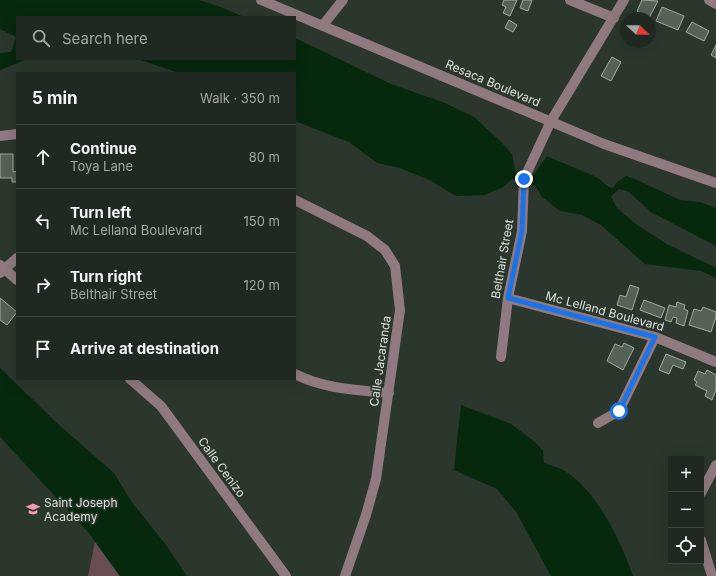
<!DOCTYPE html>
<meta charset="utf-8">
<style>
:root{--surface:#202921;--page:#2d352e;--text:#f1f3f6;--muted:#a2a6a5;--line:#3d453f}
body{margin:0;font-family:Inter,sans-serif;background:var(--page);color:var(--text)}
.controls{position:absolute;right:12px;bottom:12px;display:grid;overflow:hidden;border-radius:0px;box-shadow:0 4px 16px #0002}
.controls button{width:36px;height:36px;display:grid;place-items:center;padding:0;border:0;border-bottom:1px solid var(--line);background:var(--surface);color:var(--text);font:20px sans-serif}
.compass{position:absolute;left:620px;top:12px;width:36px;height:36px;border-radius:50%;background:var(--surface);box-shadow:0 4px 16px #0002;rotate:112deg}
.stop{position:absolute;width:12px;height:12px;margin:-9px;border:3px solid #1a73e8;border-radius:50%;background:#fff}
.stop.end{background:#1a73e8;border-color:#fff;box-shadow:0 1px 4px #0008}
.list{margin:0;padding:0;list-style:none}
h2{display:flex;justify-content:space-between;align-items:center;height:52px;margin:0;padding:0 16px;font-size:17px}
h2 small{font-size:13px;font-weight:400;color:var(--muted)}
.list li{display:grid;grid-template-columns:26px 1fr auto;gap:12px;align-items:center;box-sizing:border-box;height:64px;padding:0 16px;border-top:1px solid var(--line)}
.list b{display:block;font-size:15px;white-space:nowrap}
.list p{margin:0;font-size:13px;white-space:nowrap;color:var(--muted)}
.list em{font-size:13px;font-style:normal;color:var(--muted)}
.icon{flex:none;width:22px;height:22px;fill:none;stroke:currentColor;stroke-width:2;stroke-linecap:round;stroke-linejoin:round}
.map{position:relative;flex:none;width:716px;height:576px;overflow:hidden}
.search{position:absolute;background:var(--surface);box-shadow:0 4px 16px #0002;left:16px;top:16px;width:280px;height:44px;display:flex;align-items:center;gap:10px;box-sizing:border-box;padding:0 14px;border-radius:0px;color:var(--muted);font-size:15px}
.panel{position:absolute;background:var(--surface);box-shadow:0 4px 16px #0002;left:16px;top:72px;width:280px;height:308px;border-radius:0px}
.map>svg:first-child{display:block}
</style>
<div class="map">
<svg width="716" height="576" viewBox="0 0 716 576">
<rect width="100%" height="100%" fill="#2b372c"/>
<!-- green -->
<path fill="#6a4c53" d="M95,542L119,575L120,576H88Z"/>
<!-- water -->
<path fill="#06280d" d="M0,0H199L218,6L244,17H17V59H27L0,70V53L11,52L16,37L0,29Z
M295,38L391,84L445,103L474,117L500,141L512,154L516,176L503,187L485,195L456,196L431,181L400,168L377,163L349,142L295,121V73H179L138,59H295Z
M547,156C563,164 582,170 598,178C604,182 606,187 613,188L617,182L626,176L637,180L680,200L700,202L716,208V246L651,212L629,192L619,189L611,196L617,208L637,225L667,244L716,268V278L701,271L645,264L601,225L582,215L560,211L542,197L533,182V176Z
M0,368L59,425L114,473L131,501L166,545L187,576H120L89,533L0,437Z
M461,405L511,424L531,439L543,450L544,463C551,466 559,467 565,471C598,492 620,540 633,576H551L516,512L497,489L454,470Z"/>
<g fill="none" stroke-linecap="round" stroke-linejoin="round">
<!-- canal -->
<path stroke="#06280d" stroke-width="7" d="M516,176L519,177
M530,181L533,182"/>
</g>
<!-- building -->
<path fill="#566257" stroke="#9eac9f" d="M504,0H517L510,16L503,13L506,7L502,5Z
M523,0H532L528,11L520,8Z
M642,0L658,1L649,18H637L640,13L637,11Z
M662,7L684,16L678,30L656,21Z
M509,20L517,25L513,32L505,28Z
M692,22L709,31L704,41L686,32Z
M716,45V58L711,55Z
M612,57L621,62L611,81L601,76Z
M0,154H13V172L17,171V182H12V178H0Z
M630,285L639,288L632,310L617,305L620,295L626,297Z
M0,298L17,312L7,325L0,320Z
M644,300L665,308L661,318L640,310Z
M677,302L685,305L684,309L688,311L684,326L676,323L677,318L673,317L671,322L665,320L669,305L676,307Z
M703,307L716,312V317L711,332L689,325L694,309L701,311Z
M624,343L634,348L623,370L607,361L615,344L622,347Z
M666,354L686,362L683,369L673,365L669,374L659,370Z
M707,370L716,375V390L712,400L705,396L707,391L695,385L697,382L694,380L698,371L705,374Z"/>
<g fill="none" stroke-linecap="round" stroke-linejoin="round">
<!-- minor -->
<path stroke="#907a7f" stroke-width="10" d="M261,0L604,144L716,183
M570,0L614,18
M709,0L716,4
M323,25L343,0
M0,136L17,134
M295,200L367,236L385,250L395,266L400,310L376,479L366,515L345,576
M0,265L17,280
M0,273L17,258
M508,298L655,337L716,362
M501,357L508,298L522,231L524,179L551,121L624,0
M295,374C324,389 357,390 389,393
M130,379L161,406L286,576
M598,423L619,411L655,337
M701,493L716,465
M701,540L712,576"/>
</g>
<g fill="none" stroke-linecap="round" stroke-linejoin="round">
<!-- route -->
<path stroke="#1a73e8" stroke-width="5" d="M524,179L522,231L508,298L655,337L619,411"/>
</g>
<!-- icons -->
<defs>
<g id="school-bare" transform="scale(1.08)"><path d="M0-5L7-2L0 1L-7-2ZM-4 1L0 2.5L4 1V4Q0 6-4 4Z" fill="#f29aaf" stroke="#2b372c" stroke-width="2.5" paint-order="stroke"/></g>
</defs>
<g fill-rule="evenodd">
<use href="#school-bare" x="33" y="509"/>
</g>
<g text-anchor="middle" dominant-baseline="central" stroke-width="3" stroke-linejoin="round" paint-order="stroke">
<!-- street labels -->
<g font-size="12" fill="#d9e0da" stroke="#2b372c">
<text transform="translate(493 83) rotate(23)">Resaca Boulevard</text>
<text transform="translate(502 259) rotate(-80)">Belthair Street</text>
<text transform="translate(605 311) rotate(15)">Mc Lelland Boulevard</text>
<text transform="translate(380 361) rotate(-82)">Calle Jacaranda</text>
<text transform="translate(222 467) rotate(54)">Calle Cenizo</text>
</g>
<!-- poi labels -->
<g font-size="12" fill="#d9e0da" stroke="#2b372c" text-anchor="start">
<text x="44" y="502">Saint Joseph<tspan x="44" dy="14">Academy</tspan></text>
</g>
</g>
</svg>
<div class="controls">
<button>+</button>
<button>−</button>
<button><svg class="icon" aria-label="locate" viewBox="0 0 24 24"><circle cx="12" cy="12" r="6"/><path d="M12 2v4M12 18v4M2 12h4M18 12h4"/></svg></button>
</div>
<svg class="compass" viewBox="-18 -18 36 36"><path d="M0-13l5 13h-10z" fill="#e53935"/><path d="M0 13l5-13h-10z" fill="#a2a6a5"/></svg>
<div class="stop" style="left:619px;top:411px"></div>
<div class="stop end" style="left:524px;top:179px"></div>
<div class="search"><svg class="icon" aria-label="search" viewBox="0 0 24 24"><circle cx="10" cy="10" r="6"/><path d="M15 15l6 6"/></svg>Search here</div>
<section class="panel">
<h2>5 min<small>Walk · 350 m</small></h2>
<ul class="list">
<li><svg class="icon" aria-label="ahead" viewBox="0 0 24 24"><path d="M12 20V5M6 11l6-6 6 6"/></svg><div><b>Continue</b><p>Toya Lane</p></div><em>80 m</em></li>
<li><svg class="icon" aria-label="left" viewBox="0 0 24 24"><path d="M17 20v-9H6M10 6l-5 5 5 5"/></svg><div><b>Turn left</b><p>Mc Lelland Boulevard</p></div><em>150 m</em></li>
<li><svg class="icon" aria-label="right" viewBox="0 0 24 24"><path d="M7 20v-9h11M14 6l5 5-5 5"/></svg><div><b>Turn right</b><p>Belthair Street</p></div><em>120 m</em></li>
<li><svg class="icon" aria-label="arrive" viewBox="0 0 24 24"><path d="M6 21V4h12l-3 4 3 4H6"/></svg><div><b>Arrive at destination</b></div></li>
</ul>
</section>
</div>
